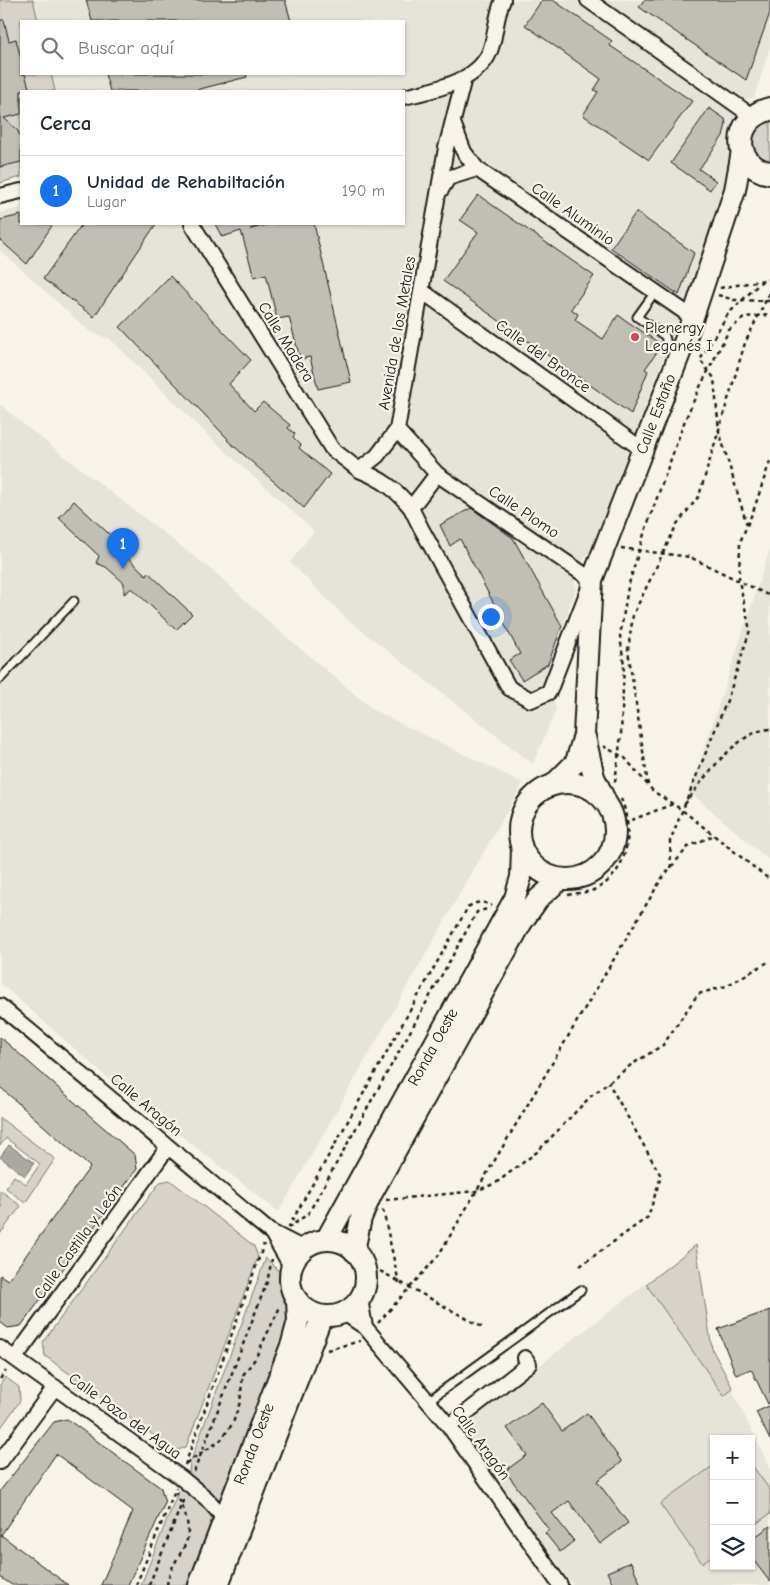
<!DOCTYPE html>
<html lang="es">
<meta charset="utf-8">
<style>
:root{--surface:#fff;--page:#f6f6f7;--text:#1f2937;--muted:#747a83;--line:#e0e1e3;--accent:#1a73e8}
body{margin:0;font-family:"Comic Neue",sans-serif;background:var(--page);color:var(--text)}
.controls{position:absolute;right:15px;bottom:15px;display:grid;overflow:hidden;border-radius:0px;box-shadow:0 1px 4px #0004}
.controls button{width:45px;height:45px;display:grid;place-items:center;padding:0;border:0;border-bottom:1px solid var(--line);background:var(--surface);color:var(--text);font:25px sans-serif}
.you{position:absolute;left:490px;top:616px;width:18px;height:18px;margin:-12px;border:4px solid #fff;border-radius:50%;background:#1a73e8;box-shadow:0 0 0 8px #1a73e833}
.badge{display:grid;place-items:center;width:32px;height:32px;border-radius:50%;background:var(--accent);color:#fff;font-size:16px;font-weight:700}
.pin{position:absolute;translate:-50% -41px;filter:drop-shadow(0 1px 2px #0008)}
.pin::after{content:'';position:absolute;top:26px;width:18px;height:15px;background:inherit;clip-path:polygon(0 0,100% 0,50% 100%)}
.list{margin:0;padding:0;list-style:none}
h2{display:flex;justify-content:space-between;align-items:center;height:65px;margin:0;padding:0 20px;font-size:21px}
h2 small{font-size:16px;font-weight:400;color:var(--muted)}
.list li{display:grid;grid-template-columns:32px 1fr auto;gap:15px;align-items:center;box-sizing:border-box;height:70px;padding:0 20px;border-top:1px solid var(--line)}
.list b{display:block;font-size:19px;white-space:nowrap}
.list p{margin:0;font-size:16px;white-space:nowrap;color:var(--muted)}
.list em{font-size:16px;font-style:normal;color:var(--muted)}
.icon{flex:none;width:28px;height:28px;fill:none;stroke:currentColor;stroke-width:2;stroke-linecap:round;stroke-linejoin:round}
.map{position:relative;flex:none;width:770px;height:1585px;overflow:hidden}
.search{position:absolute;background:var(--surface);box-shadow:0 1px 4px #0004;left:20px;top:20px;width:385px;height:55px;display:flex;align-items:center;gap:12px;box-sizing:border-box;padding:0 18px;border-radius:0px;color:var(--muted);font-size:19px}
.panel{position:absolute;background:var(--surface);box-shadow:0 1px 4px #0004;left:20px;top:90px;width:385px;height:135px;border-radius:0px}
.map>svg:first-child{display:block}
</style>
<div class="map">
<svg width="770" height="1585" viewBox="0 0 770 1585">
<rect width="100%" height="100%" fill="#f7f3e8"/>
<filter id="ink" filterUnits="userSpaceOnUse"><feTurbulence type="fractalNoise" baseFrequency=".02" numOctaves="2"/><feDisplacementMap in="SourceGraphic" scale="10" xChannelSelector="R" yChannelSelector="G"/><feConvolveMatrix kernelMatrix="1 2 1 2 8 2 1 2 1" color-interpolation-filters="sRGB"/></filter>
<g filter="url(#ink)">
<!-- built -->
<path fill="#e6e3d9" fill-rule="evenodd" d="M33,0H770V47L754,98L745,99L735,115L738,123L733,192L694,278L590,552L585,557L574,583L576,589L546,674L556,709L533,764L347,619L290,562L314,531L213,440L110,339L90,332L0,250V213L21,208V224H404V91H55L51,74H404V21H38Z
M0,404L28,428L218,575L270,623L375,711L523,783L279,1212L117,1086L0,983Z
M770,549V861L690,792Z
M696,1245L712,1349L770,1468V1585H573L458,1428ZM714,1439H751V1566H714Z"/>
<!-- green -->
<path fill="#d7d3cb" stroke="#7a7874" d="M0,0H33L38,21H21V74H51L55,91H21V177L0,183Z
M770,117V162C756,158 752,148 751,135Z
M0,1118L55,1159L25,1203L6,1188L14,1176L26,1184L40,1164L6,1138L0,1146Z
M170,1180L254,1246L258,1257L186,1447L175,1451L45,1356L43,1342L160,1182Z
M0,1190L21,1206L0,1234V1208L2,1206L0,1204Z
M696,1245L712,1349L733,1389L724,1396L646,1284Z
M266,1258L279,1271C280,1292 289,1302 291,1323L222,1505L189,1473L190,1463Z
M5,1377L19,1387L20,1401L0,1429V1385Z
M751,1464L770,1490V1514L751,1527Z
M714,1465V1554L702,1563L660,1504Z
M180,1487L208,1510L215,1525L193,1585H141Z"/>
<!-- water -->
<path fill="#aca9a2" stroke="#72716c" d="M9,1145L34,1163L25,1176L0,1157Z"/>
<!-- building -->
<path fill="#c0beb5" stroke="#1c1c1c" d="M86,0H285L291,21H92Z
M542,0H553L612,41L609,45L692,101L649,160L583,115L598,92L594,90L601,79L525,25Z
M644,0H770V13L746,80L639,7Z
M0,20H4L9,41L16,39L21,59V74H25L30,91H21V114L4,118L18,131L21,139V162L0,167Z
M105,74H246L247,77L192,91H110Z
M709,108L725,119L726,124L723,136L699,169L716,181L710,190L671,163Z
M478,195L594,276L571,309L578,314L575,320L603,339L618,315L662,345L645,369L648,371L631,414L443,281L478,232L460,220Z
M636,212L694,253L679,295L611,248Z
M21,215V224H53L27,264L0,240V220Z
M82,224H156L94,317L43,279Z
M215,224H257V227L250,229L272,224H314L351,382L318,389L310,357L300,359L289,317L277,319L266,274L254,277L241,231L222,237Z
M170,276L251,360L229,384L254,411L263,402L290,425L288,428L295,434L293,437L301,445L299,448L330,474L304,508L227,440L228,439L120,327Z
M74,501L124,548L121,551L146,575L148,572L192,614L176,630L132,588L124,594V583L106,567L96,563L99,556L59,518Z
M471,508L513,538L562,626L548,664L522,680L509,660L520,654L460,539L450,546L440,525Z
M0,1037L135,1155L137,1169L21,1326L8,1328L0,1322V1275L8,1280L90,1167L0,1087Z
M770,1310V1440L756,1412L769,1406L751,1369L736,1375L718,1329Z
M542,1403L562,1431L587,1413L622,1462L597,1481L628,1523L600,1544L569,1501L552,1513L574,1541L560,1552L545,1533L549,1530L505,1471L527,1455L507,1428Z
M67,1419L161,1488L165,1503L128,1585H101L133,1511L56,1454L1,1535L68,1585H12L0,1577V1491L54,1422Z
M770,1526V1582L751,1557V1540Z
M631,1562L641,1585H613L607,1572Z"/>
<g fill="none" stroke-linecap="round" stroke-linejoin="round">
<!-- lane casing -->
<g stroke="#1c1c1c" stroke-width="11">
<path id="lane" d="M655,292L637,317L665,336L667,344L680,350
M0,679L74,601
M428,1401L581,1290"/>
</g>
<!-- street casing -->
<g stroke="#1c1c1c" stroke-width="18">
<path id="street" d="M588,0L752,116
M404,97C433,90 481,82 491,48C496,33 496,15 503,0
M453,123L464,152L477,169L692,317
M441,190L448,178L477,169
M0,196L21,191
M192,224L332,449L359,470L377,456L397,430
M422,291L643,450
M359,470C382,479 396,489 411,508
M437,474L411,508L421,528L509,688L531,700L549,692L592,580L437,474L397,430L446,148L464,78
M0,1006L269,1231L304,1249
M273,1235L292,1268
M360,1299L365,1327
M344,1313L365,1327L449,1426L560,1585
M0,1348L180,1477L206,1498L225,1519
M15,1358L168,1147
M449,1426L529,1364L525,1358
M0,1462L55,1387"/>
</g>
<!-- secondary casing -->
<g stroke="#1c1c1c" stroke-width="24">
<path id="secondary" d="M585,737L594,777L605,800
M519 831a48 48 0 1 1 96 0a48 48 0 1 1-96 0Z
M553,785L576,762L584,735L592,580L687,335L735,190L742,151
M326,1240L515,898L521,877L522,848
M290 1278a38 38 0 1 1 76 0a38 38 0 1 1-76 0Z
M354,1251L361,1218L371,1195L522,922L539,898L561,879
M199,1585L292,1343L298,1321L297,1300
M218,1585L322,1316"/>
</g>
<!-- primary casing -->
<g stroke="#1c1c1c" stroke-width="26">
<path id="primary" d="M770,109C732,118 731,166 770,173"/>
</g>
<!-- path -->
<path stroke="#1c1c1c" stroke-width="2.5" stroke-dasharray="4 4" stroke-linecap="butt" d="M720,288L770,279
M718,295L734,300L770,301
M747,525L719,431L714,378L700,360L728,314L762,281
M621,548L690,557L770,596
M603,746L625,758L653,791L682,810L770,880
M615,782L621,735L624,665L620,636L628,587L644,534L685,420L700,387L729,330L745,317L770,315
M648,785L628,650L633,615L677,524L699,496L745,343L770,292
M685,804C703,779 737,731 770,729
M624,823L673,804
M671,868L670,841L728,698L750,630L739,581L740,542L754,509L770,461
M568,895C575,893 583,893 591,891C628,878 635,830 621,799
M386,1200L476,1191L496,1183L537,1152L590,1097L631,1065L663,1045L698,994L726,986L770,961
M383,1210L399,1283
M288,1228L468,907C477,901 483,901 492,906
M288,1228L308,1214L477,912L490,908
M580,1266L648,1217L661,1176L608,1082
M380,1271L482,1327
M378,1323L438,1256L662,878L688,847L714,835
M327,1350L360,1341
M0,1379L6,1371
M186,1463L220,1441L233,1423L240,1402L243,1375L255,1359L280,1307
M185,1465L264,1244
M194,1472L267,1282L272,1259
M136,1585L176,1488
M149,1585L185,1496
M167,1585C169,1569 178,1559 185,1545C193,1528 183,1507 176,1492"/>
<!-- lane -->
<use href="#lane" stroke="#f7f3e8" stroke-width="7"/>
<!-- street -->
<use href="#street" stroke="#f7f3e8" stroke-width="14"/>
<!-- secondary -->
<use href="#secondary" stroke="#f7f3e8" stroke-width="20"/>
<!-- primary -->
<use href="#primary" stroke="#f7f3e8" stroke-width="22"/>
</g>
</g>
<!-- markers -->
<circle fill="#d1495b" stroke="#f7f3e8" stroke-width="2" cx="635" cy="337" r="5"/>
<g text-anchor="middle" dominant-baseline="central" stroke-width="4.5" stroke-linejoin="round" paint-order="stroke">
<!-- street labels -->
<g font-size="16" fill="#1c1c1c" stroke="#f7f3e8">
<text transform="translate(573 214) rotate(35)">Calle Aluminio</text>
<text transform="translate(397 333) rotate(-80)">Avenida de los Metales</text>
<text transform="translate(286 342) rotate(58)">Calle Madera</text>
<text transform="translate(543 356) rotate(36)">Calle del Bronce</text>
<text transform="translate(656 414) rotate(-69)">Calle Estaño</text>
<text transform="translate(524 512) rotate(34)">Calle Plomo</text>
<text transform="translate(433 1047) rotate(-61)">Ronda Oeste</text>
<text transform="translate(146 1105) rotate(40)">Calle Aragón</text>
<text transform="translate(78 1242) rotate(-54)">Calle Castilla y León</text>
<text transform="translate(125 1416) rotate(36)">Calle Pozo del Agua</text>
<text transform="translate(481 1443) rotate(54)">Calle Aragón</text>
<text transform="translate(254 1444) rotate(-69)">Ronda Oeste</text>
</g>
<!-- poi labels -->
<g font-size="16" fill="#1c1c1c" stroke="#f7f3e8" text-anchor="start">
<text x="645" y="328">Plenergy<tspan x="645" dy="18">Leganés I</tspan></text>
</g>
</g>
</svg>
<div class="controls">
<button>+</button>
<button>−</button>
<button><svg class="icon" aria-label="layers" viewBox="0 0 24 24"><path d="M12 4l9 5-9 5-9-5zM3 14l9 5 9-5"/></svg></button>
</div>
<div class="you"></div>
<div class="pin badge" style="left:123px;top:569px">1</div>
<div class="search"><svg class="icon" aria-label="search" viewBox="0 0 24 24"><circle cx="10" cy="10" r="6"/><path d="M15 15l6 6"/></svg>Buscar aquí</div>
<section class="panel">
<h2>Cerca<small></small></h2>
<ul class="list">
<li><span class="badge">1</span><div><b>Unidad de Rehabiltación</b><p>Lugar</p></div><em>190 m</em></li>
</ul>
</section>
</div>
